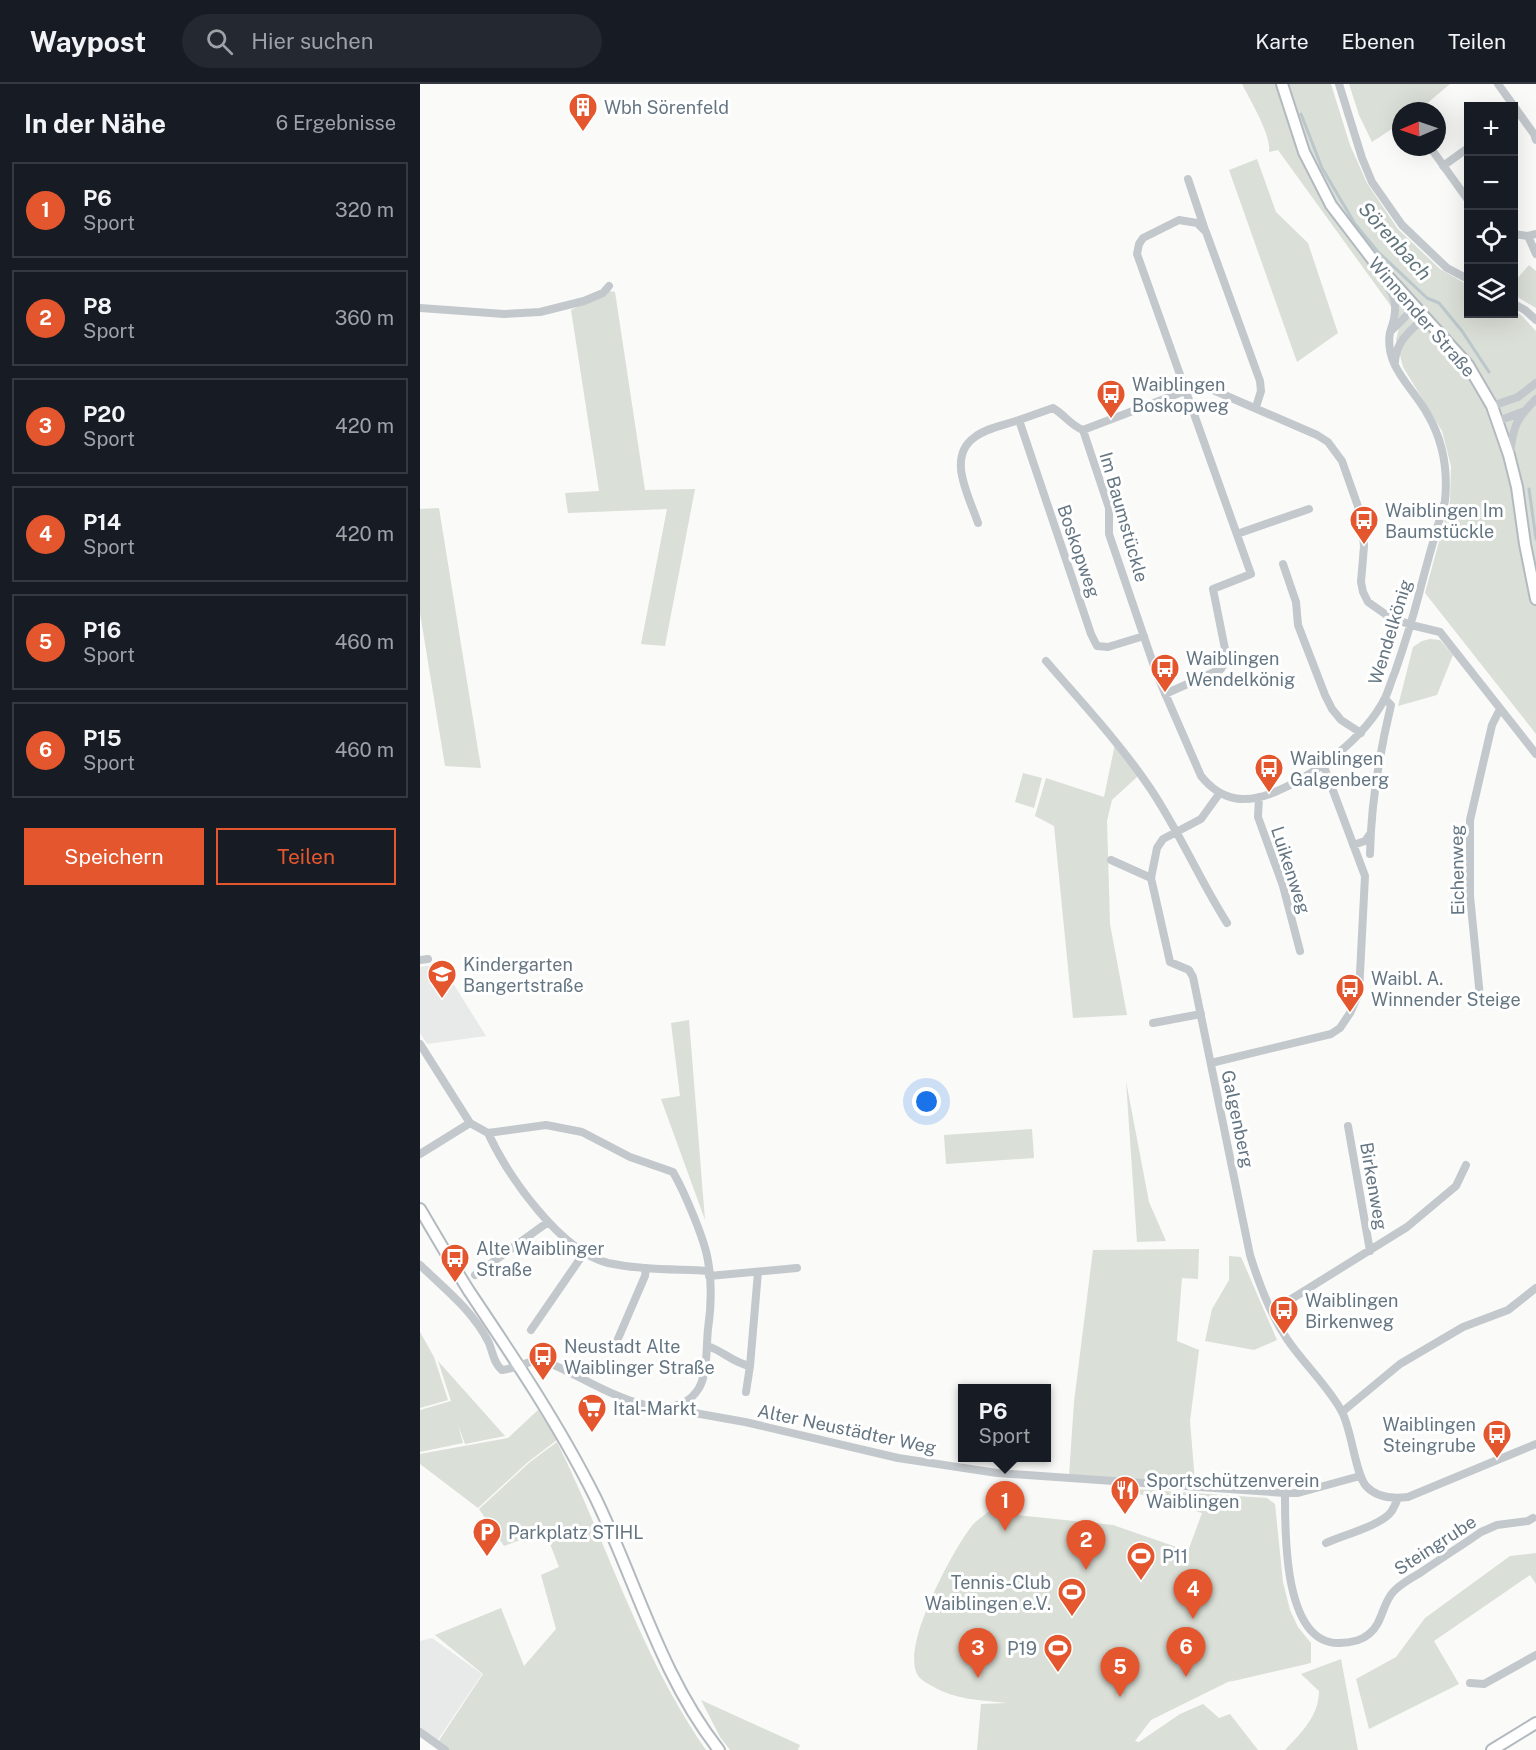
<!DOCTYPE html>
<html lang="de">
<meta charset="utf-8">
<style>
:root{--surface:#171b24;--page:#242831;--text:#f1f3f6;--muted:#9ea1a6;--line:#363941;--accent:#e4572e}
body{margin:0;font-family:"Public Sans",sans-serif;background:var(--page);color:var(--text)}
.controls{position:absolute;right:18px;top:18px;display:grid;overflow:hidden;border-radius:0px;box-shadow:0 6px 24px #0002}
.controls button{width:54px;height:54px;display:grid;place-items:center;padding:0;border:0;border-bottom:2px solid var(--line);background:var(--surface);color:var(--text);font:30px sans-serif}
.compass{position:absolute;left:972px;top:18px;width:54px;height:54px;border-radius:50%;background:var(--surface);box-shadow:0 6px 24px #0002;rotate:268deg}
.you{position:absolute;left:507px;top:1018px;width:21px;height:21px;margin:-15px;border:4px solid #fff;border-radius:50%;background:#1a73e8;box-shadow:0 0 0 9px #1a73e833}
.badge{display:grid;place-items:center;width:39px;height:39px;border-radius:50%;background:var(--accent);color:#fff;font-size:20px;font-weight:700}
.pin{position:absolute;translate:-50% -50px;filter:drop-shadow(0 2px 3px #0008)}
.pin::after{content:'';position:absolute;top:32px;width:21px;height:18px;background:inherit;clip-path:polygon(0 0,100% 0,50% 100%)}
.popup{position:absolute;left:538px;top:1300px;width:93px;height:78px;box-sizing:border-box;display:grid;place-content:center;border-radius:0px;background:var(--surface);filter:drop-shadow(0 2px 4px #0005);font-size:20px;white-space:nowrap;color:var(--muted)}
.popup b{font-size:22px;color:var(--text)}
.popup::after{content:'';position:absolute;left:50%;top:100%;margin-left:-12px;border:12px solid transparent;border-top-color:var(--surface)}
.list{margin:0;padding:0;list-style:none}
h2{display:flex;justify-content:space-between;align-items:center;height:78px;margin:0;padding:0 24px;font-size:26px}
h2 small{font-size:20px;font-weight:400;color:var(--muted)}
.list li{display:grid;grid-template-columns:39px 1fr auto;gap:18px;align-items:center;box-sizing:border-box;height:96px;margin:0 12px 12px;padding:0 12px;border:2px solid var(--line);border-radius:0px}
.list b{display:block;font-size:22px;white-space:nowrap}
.list p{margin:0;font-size:20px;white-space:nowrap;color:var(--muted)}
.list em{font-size:20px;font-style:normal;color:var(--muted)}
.actions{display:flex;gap:12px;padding:18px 24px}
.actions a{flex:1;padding:14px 0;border:2px solid var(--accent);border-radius:0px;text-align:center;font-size:21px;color:var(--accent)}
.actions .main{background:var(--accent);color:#fff}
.icon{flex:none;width:33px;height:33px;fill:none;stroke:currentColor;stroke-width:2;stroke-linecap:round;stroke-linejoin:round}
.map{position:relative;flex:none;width:1116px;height:1666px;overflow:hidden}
header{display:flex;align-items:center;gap:36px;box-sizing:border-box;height:84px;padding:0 30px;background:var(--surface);border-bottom:2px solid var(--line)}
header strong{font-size:28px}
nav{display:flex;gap:33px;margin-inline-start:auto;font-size:21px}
.search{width:420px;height:54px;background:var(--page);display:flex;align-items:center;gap:15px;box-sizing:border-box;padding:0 21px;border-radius:33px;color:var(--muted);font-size:22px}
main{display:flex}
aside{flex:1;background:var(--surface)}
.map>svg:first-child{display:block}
</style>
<header>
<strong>Waypost</strong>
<div class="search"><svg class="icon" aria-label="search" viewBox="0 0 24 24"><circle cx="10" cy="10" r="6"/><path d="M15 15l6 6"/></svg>Hier suchen</div>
<nav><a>Karte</a><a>Ebenen</a><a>Teilen</a></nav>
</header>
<main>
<aside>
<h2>In der Nähe<small>6 Ergebnisse</small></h2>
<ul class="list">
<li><span class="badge">1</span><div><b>P6</b><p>Sport</p></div><em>320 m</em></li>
<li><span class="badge">2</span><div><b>P8</b><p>Sport</p></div><em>360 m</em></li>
<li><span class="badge">3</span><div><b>P20</b><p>Sport</p></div><em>420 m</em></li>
<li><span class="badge">4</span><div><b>P14</b><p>Sport</p></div><em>420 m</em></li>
<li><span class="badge">5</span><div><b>P16</b><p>Sport</p></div><em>460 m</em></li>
<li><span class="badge">6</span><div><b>P15</b><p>Sport</p></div><em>460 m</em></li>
</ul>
<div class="actions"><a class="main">Speichern</a><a>Teilen</a></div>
</aside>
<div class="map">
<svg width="1116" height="1666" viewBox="0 0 1116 1666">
<rect width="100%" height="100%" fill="#fafaf8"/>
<!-- built -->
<path fill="#e8e9e9" d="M21,880L66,952L7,960L0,949V883Z
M12,1554L62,1590L17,1657L0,1644V1557Z"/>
<!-- green -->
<path fill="#dadfd7" d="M822,0H911L930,61L947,99L978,145L1020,185L1048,201V230H1094V226L1101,231L1116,247V650L1005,509L1030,417L1031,382L1022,347L983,283L976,256L981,236L858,66L849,68C852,52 830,16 822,0Z
M929,0H1030L998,27H981V39L952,58L939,31Z
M837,75L856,128L888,159L918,249L877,278L809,86Z
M1109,181L1116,187V224L1094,211V198Z
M189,207L195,208L225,406L275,405L245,562L221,560L247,425L148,429L145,409L179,407L151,226Z
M19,424L61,684L25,682L0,529V425Z
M1010,555L1020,556L1033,571L1017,611L978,622L993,563L1002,557Z
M695,660L718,692L692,716L687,737L690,840L707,931L653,934L634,742L615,732L626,694L684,713Z
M603,689L622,694L614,724L595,718Z
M269,936L285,1136L241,1015L260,1012L251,939Z
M706,997L729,1118L746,1157L717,1158Z
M612,1045L614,1074L526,1080L524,1051Z
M779,1165L778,1195L762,1194L757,1257L779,1266L770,1337L775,1398L649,1392L654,1318L673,1166Z
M809,1172L821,1173L857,1256L834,1266L785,1257L792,1225L809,1196Z
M0,1248L14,1273L28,1316L0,1324Z
M18,1277L85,1352L45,1360L38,1341L43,1359L0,1368V1326L31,1317Z
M118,1326L137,1356L108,1378L58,1424L0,1380V1370L88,1354Z
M137,1358C188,1461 220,1571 286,1666H27L18,1658L63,1590L15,1551L81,1524L104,1582L136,1545L121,1491L139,1483L125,1447L84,1462L59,1425L110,1378Z
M699,1404L847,1414L855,1420L863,1498L870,1526L878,1543L891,1559V1579L809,1598L814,1595L731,1636L715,1657L719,1658L760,1630L783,1620L799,1634L810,1630L838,1666H557L561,1620L587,1619C560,1616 536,1616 512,1602C508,1600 503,1597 500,1594C476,1570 533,1466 551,1443C555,1437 562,1433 568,1428L693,1441L768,1467L782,1429Z
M1116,1469V1500L1110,1491L1014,1557L1039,1600L949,1645L936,1595L976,1573L1005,1534L1090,1472Z
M921,1575L938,1666H865C881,1649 899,1632 899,1607L881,1590Z
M281,1616L380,1661L378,1666H310L300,1653Z"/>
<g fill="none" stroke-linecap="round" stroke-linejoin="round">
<!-- stream -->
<path stroke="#bbc7cb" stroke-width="3" d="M881,30L902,84L935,140L958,168L1007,214L1019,219L1042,247L1069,288
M1109,405L1116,455"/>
<!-- secondary casing -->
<g stroke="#b3babf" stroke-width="14">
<path id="secondary" d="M862,0L884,68L911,121L953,176L1048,281L1072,322L1089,371L1097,403L1105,460L1116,515
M0,1125C16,1152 32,1180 49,1207C94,1274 139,1341 175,1413C216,1497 240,1591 299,1666
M1072,1666L1116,1639"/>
</g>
<!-- street -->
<path stroke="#c3c8cc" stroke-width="8" d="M919,0L942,74L952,98L982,141L1027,184L1048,195
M1078,0L1114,50L1116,56
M1010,63L1048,116
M1023,82L1048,64
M768,95L785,146
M1094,150L1108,152L1116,150
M1108,152L1116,170
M965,190C964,199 970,204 973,212C977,223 975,234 971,245
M1094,220L1105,226L1116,236
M0,224L84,230L120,228L164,217L183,209L189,202
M975,278C976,257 990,247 1005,233
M1072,322L1098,313L1116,299
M1078,337L1102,328
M663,346L689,424V450L737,591L781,692C802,718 826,720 855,708C895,691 945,654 965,614C969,606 971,597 975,588C984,562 992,537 999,510C1007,478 1016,448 1025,417C1028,387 1023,357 1008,331C993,303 964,283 970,248L995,223
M663,346L765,307L781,304L793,306L897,351L908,358L922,377L941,431L944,462L941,498L943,508L948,518L968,532L991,541L1020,548L1116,670
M663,346C650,341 645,331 633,324L599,336L671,550L677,562L688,563L724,552
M1090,368C1094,341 1096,335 1116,315
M558,439C549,412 526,373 555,353C566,344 585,341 599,336
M817,450L889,425
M863,480L876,518L878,541L905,611L912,625L921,636L941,649
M626,577C662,619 699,658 730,704C759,747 779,795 807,839
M745,610L801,585L807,575L793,505L831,490L717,170L719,160L723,154L759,136L777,139L786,148L840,297L841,307L836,323
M799,710L781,735L743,755L737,764L731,794L750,878L769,886L773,893L830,1171C839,1200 850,1230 867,1255C883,1279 909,1303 922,1328C932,1347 935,1389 946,1402C957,1414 973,1415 988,1413L1116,1360
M839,713L838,733L863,802L880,867
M933,761L945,757L950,750
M950,770C951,719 959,671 971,621L965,615
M691,776L731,794
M0,876L8,875
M1060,913L1050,812V736L1072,641L1080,625
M733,939L781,930
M0,960L50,1039L68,1049L126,1041L162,1048L210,1073L253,1088C264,1107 285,1156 288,1177C292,1199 291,1224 288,1245C286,1263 288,1288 279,1304C248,1355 163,1290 126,1278C113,1273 96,1285 82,1286C73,1279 73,1267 68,1257C52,1226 25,1205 0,1181
M791,979L911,950L920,944L930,929L939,909L945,792L903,680
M928,1042L950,1167
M68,1049C88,1092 140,1167 188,1179C221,1186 255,1185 289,1187
M0,1070L50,1039
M55,1191L128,1138
M289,1192L377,1184
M852,1227L987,1143L1036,1102L1046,1081
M111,1246L164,1169
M287,1262C302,1266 313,1279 330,1282L338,1188
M194,1264L225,1192L226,1184
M326,1308L330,1282
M257,1321L263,1327L269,1328L325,1338L478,1374L577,1389L865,1409H878L940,1392
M922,1328L980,1280L1043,1243L1088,1226L1116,1204
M865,1409C865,1447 863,1560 919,1559C929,1559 941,1557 949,1550C963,1539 962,1519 974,1507C981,1500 991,1494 1000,1489C1020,1475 1041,1462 1061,1448L1077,1441L1108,1437L1113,1434
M906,1459C921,1452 962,1441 971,1428C974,1424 976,1419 978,1414
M1050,1599L1064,1600L1116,1571
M0,1648L25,1666"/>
<!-- secondary -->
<use href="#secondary" stroke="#fff" stroke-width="10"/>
</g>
<!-- icons -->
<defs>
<g id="building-pin" transform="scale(1.5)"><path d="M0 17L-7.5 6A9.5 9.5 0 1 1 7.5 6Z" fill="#e4572e" stroke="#fff"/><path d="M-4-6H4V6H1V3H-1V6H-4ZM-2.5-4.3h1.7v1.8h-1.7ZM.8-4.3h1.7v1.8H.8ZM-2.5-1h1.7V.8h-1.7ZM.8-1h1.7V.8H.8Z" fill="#fff"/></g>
<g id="bus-pin" transform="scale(1.5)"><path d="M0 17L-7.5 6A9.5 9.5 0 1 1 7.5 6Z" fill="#e4572e" stroke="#fff"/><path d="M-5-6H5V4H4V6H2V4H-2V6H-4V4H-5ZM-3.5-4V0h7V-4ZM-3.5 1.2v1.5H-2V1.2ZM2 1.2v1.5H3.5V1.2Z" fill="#fff"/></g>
<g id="school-pin" transform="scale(1.5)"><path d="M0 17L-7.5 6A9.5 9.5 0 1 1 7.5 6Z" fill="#e4572e" stroke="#fff"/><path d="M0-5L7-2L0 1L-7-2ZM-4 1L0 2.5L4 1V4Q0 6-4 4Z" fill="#fff"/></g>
<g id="supermarket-pin" transform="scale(1.5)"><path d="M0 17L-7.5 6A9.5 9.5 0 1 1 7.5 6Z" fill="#e4572e" stroke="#fff"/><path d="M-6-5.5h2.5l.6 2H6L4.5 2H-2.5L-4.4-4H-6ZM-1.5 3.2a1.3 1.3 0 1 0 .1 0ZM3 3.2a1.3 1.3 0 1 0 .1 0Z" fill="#fff"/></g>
<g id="restaurant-pin" transform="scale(1.5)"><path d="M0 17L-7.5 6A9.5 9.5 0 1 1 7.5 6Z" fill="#e4572e" stroke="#fff"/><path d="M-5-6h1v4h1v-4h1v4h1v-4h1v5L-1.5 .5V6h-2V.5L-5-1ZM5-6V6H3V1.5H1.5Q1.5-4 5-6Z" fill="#fff"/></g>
<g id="parking-pin" transform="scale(1.5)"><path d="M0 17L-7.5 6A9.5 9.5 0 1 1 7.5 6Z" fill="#e4572e" stroke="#fff"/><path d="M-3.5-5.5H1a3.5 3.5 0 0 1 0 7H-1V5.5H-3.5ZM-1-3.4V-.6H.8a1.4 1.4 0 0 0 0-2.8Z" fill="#fff"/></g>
<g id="stadium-pin" transform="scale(1.5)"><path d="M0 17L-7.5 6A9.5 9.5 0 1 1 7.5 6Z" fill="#e4572e" stroke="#fff"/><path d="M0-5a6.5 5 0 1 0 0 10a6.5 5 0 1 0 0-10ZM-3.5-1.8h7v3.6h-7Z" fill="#fff"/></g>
</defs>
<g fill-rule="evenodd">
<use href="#building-pin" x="163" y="23"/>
<use href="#bus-pin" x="691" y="310"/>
<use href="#bus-pin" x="944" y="436"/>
<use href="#bus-pin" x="745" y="584"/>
<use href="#bus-pin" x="849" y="684"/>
<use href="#school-pin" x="22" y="890"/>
<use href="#bus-pin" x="930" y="904"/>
<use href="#bus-pin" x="35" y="1174"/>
<use href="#bus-pin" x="864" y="1226"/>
<use href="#bus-pin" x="123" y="1272"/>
<use href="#supermarket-pin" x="172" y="1324"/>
<use href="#bus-pin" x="1077" y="1350"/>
<use href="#restaurant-pin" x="705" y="1406"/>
<use href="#parking-pin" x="67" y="1448"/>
<use href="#stadium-pin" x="721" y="1472"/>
<use href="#stadium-pin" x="652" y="1508"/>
<use href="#stadium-pin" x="638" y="1564"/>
</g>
<g text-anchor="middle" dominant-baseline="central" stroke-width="6" stroke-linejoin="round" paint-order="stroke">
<!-- poi labels -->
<g font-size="18" fill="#657683" stroke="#fff" text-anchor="start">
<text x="184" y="23">Wbh Sörenfeld</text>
<text x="712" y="300">Waiblingen<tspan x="712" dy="21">Boskopweg</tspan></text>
<text x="965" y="426">Waiblingen Im<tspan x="965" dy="21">Baumstückle</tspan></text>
<text x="766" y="574">Waiblingen<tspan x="766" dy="21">Wendelkönig</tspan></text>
<text x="870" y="674">Waiblingen<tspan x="870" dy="21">Galgenberg</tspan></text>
<text x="43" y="880">Kindergarten<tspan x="43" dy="21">Bangertstraße</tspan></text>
<text x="951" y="894">Waibl. A.<tspan x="951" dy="21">Winnender Steige</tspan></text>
<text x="56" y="1164">Alte Waiblinger<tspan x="56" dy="21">Straße</tspan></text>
<text x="885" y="1216">Waiblingen<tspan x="885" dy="21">Birkenweg</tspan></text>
<text x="144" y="1262">Neustadt Alte<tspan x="144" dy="21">Waiblinger Straße</tspan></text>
<text x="193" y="1324">Ital-Markt</text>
<text x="1056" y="1340" text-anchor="end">Waiblingen<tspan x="1056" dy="21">Steingrube</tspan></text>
<text x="726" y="1396">Sportschützenverein<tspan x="726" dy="21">Waiblingen</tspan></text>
<text x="88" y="1448">Parkplatz STIHL</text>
<text x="742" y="1472">P11</text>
<text x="631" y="1498" text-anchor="end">Tennis-Club<tspan x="631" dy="21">Waiblingen e.V.</tspan></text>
<text x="617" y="1564" text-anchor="end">P19</text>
</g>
<!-- street labels -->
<g font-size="18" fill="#657683" stroke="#fff">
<text transform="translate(1002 233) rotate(49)">Winnender Straße</text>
<text transform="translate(704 433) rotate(74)">Im Baumstückle</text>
<text transform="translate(659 467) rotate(71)">Boskopweg</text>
<text transform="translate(970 548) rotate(-73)">Wendelkönig</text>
<text transform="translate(871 786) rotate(72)">Luikenweg</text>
<text transform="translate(1037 786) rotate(-91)">Eichenweg</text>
<text transform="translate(818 1035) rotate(78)">Galgenberg</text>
<text transform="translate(954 1102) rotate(80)">Birkenweg</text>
<text transform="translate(427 1345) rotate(12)">Alter Neustädter Weg</text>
<text transform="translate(1015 1461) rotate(-33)">Steingrube</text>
</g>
<!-- water labels -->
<g font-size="20" font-style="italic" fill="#60757c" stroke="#fff">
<text transform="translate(975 157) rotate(48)">Sörenbach</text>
</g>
</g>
</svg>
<div class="controls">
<button>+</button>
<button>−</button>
<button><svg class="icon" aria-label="locate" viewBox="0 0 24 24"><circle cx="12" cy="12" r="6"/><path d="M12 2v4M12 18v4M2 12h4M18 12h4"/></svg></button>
<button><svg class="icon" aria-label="layers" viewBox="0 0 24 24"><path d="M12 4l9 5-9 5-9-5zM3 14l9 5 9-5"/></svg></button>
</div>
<svg class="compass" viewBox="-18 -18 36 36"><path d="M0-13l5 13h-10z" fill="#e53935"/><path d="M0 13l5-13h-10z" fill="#9ea1a6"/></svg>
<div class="you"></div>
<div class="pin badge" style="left:585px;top:1447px">1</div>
<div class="popup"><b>P6</b>Sport</div>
<div class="pin badge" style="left:666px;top:1486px">2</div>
<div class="pin badge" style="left:558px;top:1594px">3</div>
<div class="pin badge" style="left:773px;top:1535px">4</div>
<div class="pin badge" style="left:700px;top:1613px">5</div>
<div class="pin badge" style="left:766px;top:1593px">6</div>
</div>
</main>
